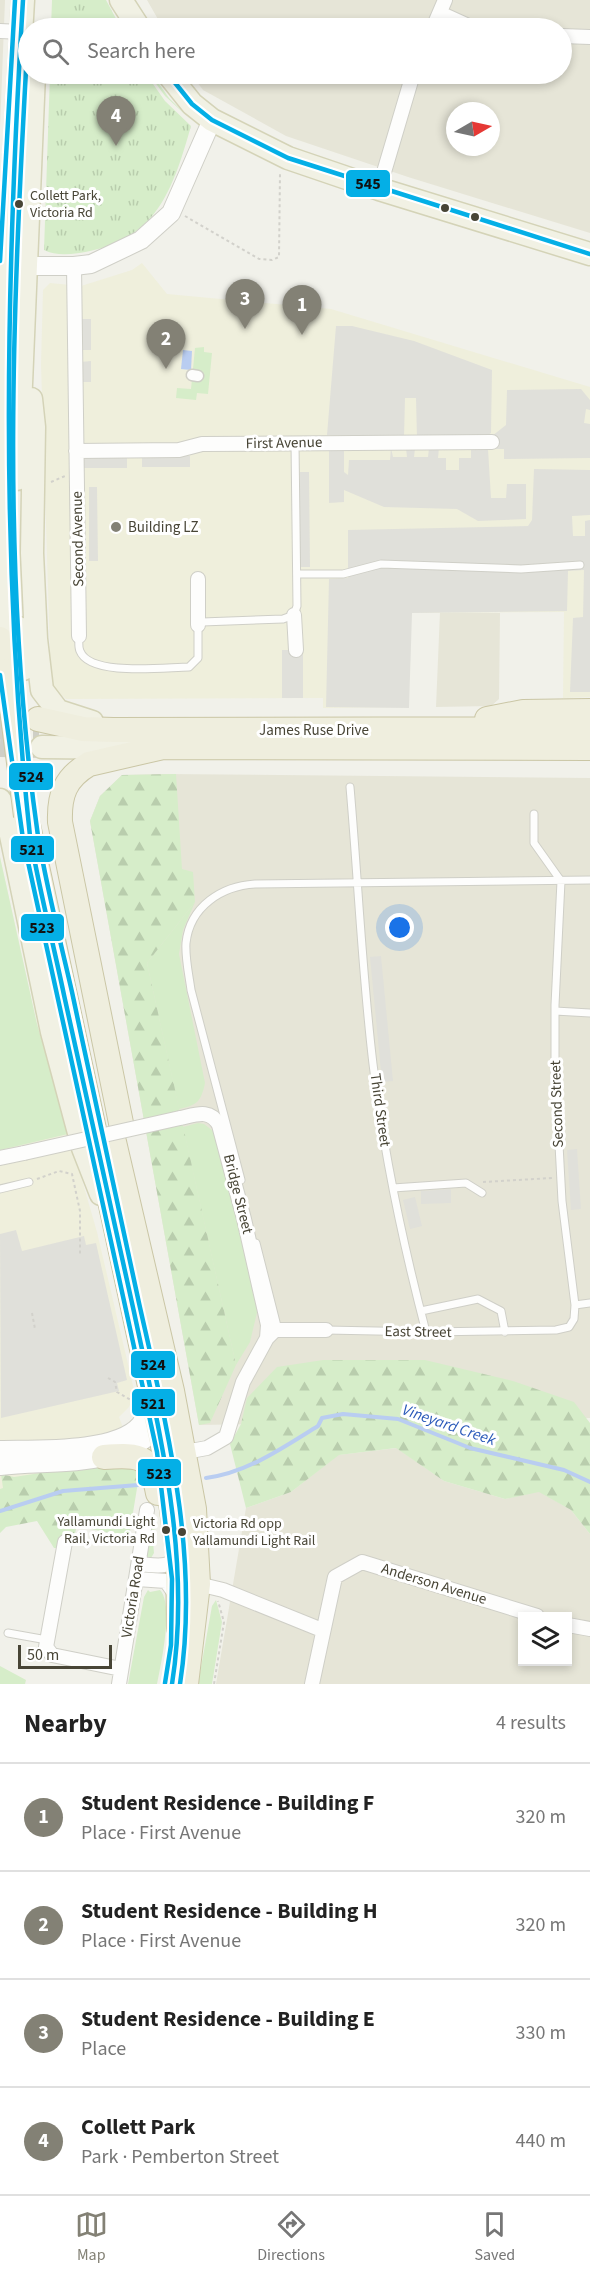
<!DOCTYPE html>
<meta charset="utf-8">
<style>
:root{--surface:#fff;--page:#f2f2f2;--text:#222;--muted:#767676;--line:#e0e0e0;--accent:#838175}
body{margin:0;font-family:"Source Sans 3",sans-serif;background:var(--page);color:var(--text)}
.controls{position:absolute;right:18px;bottom:18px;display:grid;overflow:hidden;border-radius:0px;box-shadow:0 3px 9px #0003}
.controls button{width:54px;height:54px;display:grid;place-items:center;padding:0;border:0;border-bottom:2px solid var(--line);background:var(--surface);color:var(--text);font:30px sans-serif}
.compass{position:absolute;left:446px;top:102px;width:54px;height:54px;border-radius:50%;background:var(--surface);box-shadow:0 3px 9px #0003;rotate:81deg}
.scale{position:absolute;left:18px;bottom:15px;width:94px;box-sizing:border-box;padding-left:6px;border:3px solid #484536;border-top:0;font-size:16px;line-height:21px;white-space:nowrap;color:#484536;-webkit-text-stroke:4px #fff;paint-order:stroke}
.you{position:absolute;left:400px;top:928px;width:21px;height:21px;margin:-15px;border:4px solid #fff;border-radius:50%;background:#1a73e8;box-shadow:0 0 0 9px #1a73e833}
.badge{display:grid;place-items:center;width:39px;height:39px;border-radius:50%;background:var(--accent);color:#fff;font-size:20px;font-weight:700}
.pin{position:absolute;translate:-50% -50px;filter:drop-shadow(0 2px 3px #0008)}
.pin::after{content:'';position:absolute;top:32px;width:21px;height:18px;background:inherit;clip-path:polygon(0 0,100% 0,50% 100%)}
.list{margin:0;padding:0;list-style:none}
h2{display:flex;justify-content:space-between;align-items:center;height:78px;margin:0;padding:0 24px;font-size:26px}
h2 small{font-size:20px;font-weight:400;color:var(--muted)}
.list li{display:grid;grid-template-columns:39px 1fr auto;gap:18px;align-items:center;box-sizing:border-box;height:108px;padding:0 24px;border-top:2px solid var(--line)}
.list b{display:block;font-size:22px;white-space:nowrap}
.list p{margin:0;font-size:20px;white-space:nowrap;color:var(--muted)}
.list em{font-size:20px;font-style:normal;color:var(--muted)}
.icon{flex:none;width:33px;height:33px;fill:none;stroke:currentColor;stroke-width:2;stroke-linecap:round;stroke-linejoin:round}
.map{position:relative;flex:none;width:590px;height:1684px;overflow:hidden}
.search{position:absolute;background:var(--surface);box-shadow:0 3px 9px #0003;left:18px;right:18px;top:18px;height:66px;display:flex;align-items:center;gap:15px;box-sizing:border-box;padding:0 21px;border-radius:33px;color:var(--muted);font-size:22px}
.sheet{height:510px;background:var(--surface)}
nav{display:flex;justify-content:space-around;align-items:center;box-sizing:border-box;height:84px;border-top:2px solid var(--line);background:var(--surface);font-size:16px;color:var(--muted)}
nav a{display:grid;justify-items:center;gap:3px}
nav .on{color:var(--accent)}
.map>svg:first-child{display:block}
</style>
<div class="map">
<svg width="590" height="1684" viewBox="0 0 590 1684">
<defs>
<pattern id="forest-firs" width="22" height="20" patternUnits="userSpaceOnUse" patternTransform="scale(1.5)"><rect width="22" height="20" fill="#d6edc9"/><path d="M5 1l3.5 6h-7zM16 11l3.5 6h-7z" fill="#b9cdad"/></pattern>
<pattern id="park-tufts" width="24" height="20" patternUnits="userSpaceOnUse" patternTransform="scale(1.5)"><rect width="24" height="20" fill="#d6edc9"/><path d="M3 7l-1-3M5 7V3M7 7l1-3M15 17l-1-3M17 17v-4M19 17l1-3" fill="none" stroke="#b9cdad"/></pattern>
</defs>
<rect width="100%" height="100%" fill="#f1f1ea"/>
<!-- residential -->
<path fill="#e6e5d7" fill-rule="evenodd" d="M0,0H5L0,128Z
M147,0H590V233L408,177L286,136L203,90L191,74H562V28H163ZM455,111H491V147H455Z
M440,612L500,613L499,699L491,706L436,707Z
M163,774L590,778V1418L199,1425L90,821L100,796L122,775Z
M397,1448L444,1481L505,1499L539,1491L571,1510L590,1534V1684H216L246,1508L291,1492L338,1455ZM522,1616H568V1662H522Z"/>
<!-- education -->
<path fill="#efefdc" d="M142,263L167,294L331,309L590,387V697L563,698L564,612L410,613L408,707L323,708V698L66,699L51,685L41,364L43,290L50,283L81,286L132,270Z
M0,857L37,1024L97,1232L135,1394L129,1407L119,1417L132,1452L135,1474L0,1492Z"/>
<!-- grass -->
<path fill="#d6edc9" d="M149,74H152L169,98L190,119L165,96Z
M204,347V352L212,353L208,394L197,393L196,400L176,398L177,388L191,389L195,348Z
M0,857L37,1024L68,1134L0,1150Z
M195,902L183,930L179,954L205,1083C201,1102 197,1105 179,1109L147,963Z
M198,1123L204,1124L217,1134L259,1304L250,1342L236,1365L183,1127Z
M152,1516L156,1529L152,1530L154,1553L151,1558L145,1557Z
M148,1590L150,1592L160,1590C174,1605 161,1664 157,1684H128L144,1597Z
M216,1600L222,1622L212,1684H198L212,1606Z
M0,1666L26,1680L25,1684H0Z"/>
<!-- forest -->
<path fill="url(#forest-firs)" d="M176,774L182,869L193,872L195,902L147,963L236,1365L210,1423L199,1425L90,821L100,796L122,775Z
M323,1360H425L513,1381L574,1402L590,1423V1534L571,1510L539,1492L505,1499L444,1481L396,1448L339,1455L291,1492L246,1508L230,1444L241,1424L247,1398L277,1367Z
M97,1461L99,1469L125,1467L140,1470L129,1537L77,1526L71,1548H54L37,1521L6,1527L0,1533V1489L3,1488L1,1474L14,1477L40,1473L49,1467Z"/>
<!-- park -->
<path fill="url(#park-tufts)" d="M52,0H106L121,28H51Z
M50,74H146L165,101L191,126C174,185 159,237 90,251C76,254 57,257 44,250Z"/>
<!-- parking -->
<path fill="#e0e0da" d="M81,319H91V350H81Z
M336,326H352L414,341L492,370L491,433L485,437L417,438L416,398H405L404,437L327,435Z
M91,361V382H82L81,362Z
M581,389L590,400V410L586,409L584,423L590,424V458L504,459V449H492V436L506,425L507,390Z
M391,448L393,457H407L406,448H415L414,457H428L429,448H439L438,458H446V470H459V458H471V448L488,449L491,498H506L507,484H526V519L478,521L457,509L384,507L344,490V502L329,503V449H344V472L348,475L349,460H390Z
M190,456V467H142V457Z
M81,457H127V468H81Z
M534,469L590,470V515L572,516L573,536H585V521L590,520V692H570L573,618L583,617L584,570L568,571L567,611L412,613L409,708L326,707L329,579L348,578V530L528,526L532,520Z
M300,472H309L310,567H300Z
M89,487H97L98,561H89Z
M282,650H303V698H282Z
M381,956L393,1081L382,1082L370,957Z
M577,1149L581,1209L571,1210L567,1150Z
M451,1189V1203L421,1204V1191Z
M415,1197L422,1226L410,1229L403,1200Z
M16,1230L22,1251L84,1236L86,1245L96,1243L127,1380L117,1383L119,1391L1,1418L0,1234Z"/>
<!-- water -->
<path fill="#b9cdf1" d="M183,350L192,351L191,370L181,369Z"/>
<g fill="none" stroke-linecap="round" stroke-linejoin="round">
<!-- stream -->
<path stroke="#b9cdf1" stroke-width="4" d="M206,1478C247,1473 284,1447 318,1426L322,1418L343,1414L398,1419L470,1448L564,1470L590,1482
M0,1511L63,1491L138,1485"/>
<!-- primary-tunnel -->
<path stroke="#cfcfc6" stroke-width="22" stroke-dasharray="22 11" stroke-linecap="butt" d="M0,728H39
M0,746L42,747"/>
<!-- service casing -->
<g stroke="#cfcfc7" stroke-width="9">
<path id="service" d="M297,574H343L381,564L521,569L580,565
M79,636C79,640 78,647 80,651C90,677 166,667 189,667L198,658V625L202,622L283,619L294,615L297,606L295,443
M350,787C358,879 362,972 373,1064C384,1155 403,1244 426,1332
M555,1011L590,1013
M241,1180L191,990C189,975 185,958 186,943C190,906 222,886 255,884L590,880
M393,1188L466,1183L482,1193
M0,1189L29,1182
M256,1243L278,1330
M575,1305L590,1303
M421,1311L478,1299L501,1311L505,1332
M326,1330L426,1332L556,1330L569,1327L574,1319L575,1305L562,1201L555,1069V1005L561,881L534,843V814
M8,1633L47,1640"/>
</g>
<!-- pedestrian casing -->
<g stroke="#cfcfc7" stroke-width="13">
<path id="pedestrian" d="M192,375L198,376"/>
</g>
<!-- minor casing -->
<g stroke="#cfcfc7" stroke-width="16">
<path id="minor" d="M440,13L473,28
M433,28L445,0
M0,31L21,32
M562,36L590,37
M379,189L413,74
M74,266L79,636
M76,451L179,450L202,444L492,442
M198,579V625
M294,615L296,650
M180,1118C195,1115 210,1108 219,1125L244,1219L268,1325L267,1338L243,1382L226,1437L207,1448L185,1452
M0,1158L24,1153
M267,1338L275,1330H326
M65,1542L46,1647L52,1655L121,1669
M139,1564C154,1565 171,1570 178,1554
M137,1579L166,1581L175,1594
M198,1584L223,1590L322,1630
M568,1625L590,1629
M119,1684L147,1510
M312,1684L335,1577L362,1562L537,1616"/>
</g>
<!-- tertiary casing -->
<g stroke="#cfcfc7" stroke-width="20">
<path id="tertiary" d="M25,266H74L91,264L141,240L171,213L212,120
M0,1450C35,1449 116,1453 140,1425C147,1417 150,1405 153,1395
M0,1466C56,1459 127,1472 164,1419"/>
</g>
<!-- primary casing -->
<g stroke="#d4d3b7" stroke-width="25">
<path id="primary" d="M121,0L139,28
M168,74L192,104L212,120L288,158L379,189L590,254
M31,399L34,427L32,553L36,639L42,690L58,711L92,722
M17,479L34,74
M19,628L23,669
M6,658C0,566 1,473 4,381C8,254 16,127 23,0
M42,747L137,748
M0,800L8,821L52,1032L79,1133
M83,1148L101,1194"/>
</g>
<!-- trunk casing -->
<g stroke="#cac6a5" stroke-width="26">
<path id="trunk" d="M0,639L7,671
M38,719L83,729L113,730L590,729
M487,719L523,712L590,711
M26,816L94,1129
M121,1123L60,822C59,795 65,778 89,764L163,747L590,748
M114,1142L172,1391L194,1509L198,1584L186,1684
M98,1145L164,1451L178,1554L179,1628
M104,1457C142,1454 151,1456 158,1493"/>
</g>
<!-- path -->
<path stroke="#d2d1cb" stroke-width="2" stroke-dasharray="3 3" stroke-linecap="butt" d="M185,216L259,259L272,260L279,257L280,174
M51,482L65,476
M37,1179L59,1171L72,1174L80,1211V1254
M483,1182L552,1178
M32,1313L35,1329
M108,1378L115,1382L117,1392L134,1402
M214,1684L224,1622L218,1601"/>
<!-- service -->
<use href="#service" stroke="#fdfdfc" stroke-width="7"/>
<!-- pedestrian -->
<use href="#pedestrian" stroke="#fdfdfc" stroke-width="10"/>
<!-- minor -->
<use href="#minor" stroke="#fdfdfc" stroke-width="14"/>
<!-- tertiary -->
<use href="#tertiary" stroke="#fdfdfc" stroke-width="18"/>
<!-- primary -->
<use href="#primary" stroke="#f1f1e4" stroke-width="22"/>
<!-- trunk -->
<use href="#trunk" stroke="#efeede" stroke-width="24"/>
<!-- minor-bridge casing -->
<g stroke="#cfcfc7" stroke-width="16" stroke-linecap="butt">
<path id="minor-bridge" d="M24,1153L180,1118"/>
</g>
<!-- trunk-bridge casing -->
<g stroke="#cac6a5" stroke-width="26" stroke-linecap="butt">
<path id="trunk-bridge" d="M7,671L26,816"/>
</g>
<!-- minor-bridge -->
<use href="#minor-bridge" stroke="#fdfdfc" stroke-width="14"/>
<!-- trunk-bridge -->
<use href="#trunk-bridge" stroke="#efeede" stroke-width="24"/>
<!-- bus-1 casing -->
<g stroke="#fff" stroke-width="9">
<path id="bus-1" d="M23,0C6,279 0,559 30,836C39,889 53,942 64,995C88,1101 111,1207 134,1312C160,1435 192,1559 172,1684"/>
</g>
<!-- bus-2 casing -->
<g stroke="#fff" stroke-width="9">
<path id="bus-2" d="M0,261L15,0
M0,675L23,839L157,1452L172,1579L171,1645L165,1683"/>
</g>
<!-- bus-3 casing -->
<g stroke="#fff" stroke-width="9">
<path id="bus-3" d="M28,34C13,301 0,572 38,836C47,889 60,940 72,992C94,1096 117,1200 139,1303C167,1428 200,1556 180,1684"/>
</g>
<!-- bus-4 casing -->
<g stroke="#fff" stroke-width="9">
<path id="bus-4" d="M168,74L192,104L212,120L288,158L590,254"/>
</g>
<!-- bus-1 -->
<use href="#bus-1" stroke="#04afe6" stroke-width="4.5"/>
<!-- bus-2 -->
<use href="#bus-2" stroke="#04afe6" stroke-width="4.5"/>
<!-- bus-3 -->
<use href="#bus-3" stroke="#04afe6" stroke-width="4.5"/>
<!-- bus-4 -->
<use href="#bus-4" stroke="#04afe6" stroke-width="4.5"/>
</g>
<!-- markers -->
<g fill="#484536" stroke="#fff" stroke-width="2">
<circle cx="19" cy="204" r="5"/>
<circle cx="445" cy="208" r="5"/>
<circle cx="475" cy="217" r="5"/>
<circle cx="166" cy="1530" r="5"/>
<circle cx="182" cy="1532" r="5"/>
</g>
<circle fill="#838175" stroke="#fff" stroke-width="2" cx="116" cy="527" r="6"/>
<g text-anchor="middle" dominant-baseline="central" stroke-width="6" stroke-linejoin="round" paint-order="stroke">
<!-- bus labels -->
<g font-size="14" fill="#484536" stroke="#fff" text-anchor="start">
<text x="30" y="196">Collett Park,<tspan x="30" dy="17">Victoria Rd</tspan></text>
<text x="155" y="1522" text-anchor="end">Yallamundi Light<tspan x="155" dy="17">Rail, Victoria Rd</tspan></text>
<text x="193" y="1524">Victoria Rd opp<tspan x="193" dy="17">Yallamundi Light Rail</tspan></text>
</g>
<!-- street labels -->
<g font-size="15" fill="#484536" stroke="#fff">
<text transform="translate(284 443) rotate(-1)">First Avenue</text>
<text transform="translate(78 539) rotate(-91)">Second Avenue</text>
<text x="314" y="730">James Ruse Drive</text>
<text transform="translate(557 1104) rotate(-92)">Second Street</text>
<text transform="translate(380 1110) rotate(82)">Third Street</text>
<text transform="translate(238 1194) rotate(76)">Bridge Street</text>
<text transform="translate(418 1332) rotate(1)">East Street</text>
<text transform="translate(434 1584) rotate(17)">Anderson Avenue</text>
<text transform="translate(133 1597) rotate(-81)">Victoria Road</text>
</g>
<!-- poi labels -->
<g font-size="15" fill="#484536" stroke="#fff" text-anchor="start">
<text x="128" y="527">Building LZ</text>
</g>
<!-- water labels -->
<g font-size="16" font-style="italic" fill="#2959b9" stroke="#fff">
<text transform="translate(449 1425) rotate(19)">Vineyard Creek</text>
</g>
</g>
<g stroke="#fff" stroke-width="2">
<rect x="345" y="169" width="46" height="29" rx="6" fill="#04afe6"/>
<rect x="8" y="762" width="46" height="29" rx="6" fill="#04afe6"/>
<rect x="10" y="835" width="45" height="28" rx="6" fill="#04afe6"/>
<rect x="20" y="913" width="45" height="29" rx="6" fill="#04afe6"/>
<rect x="130" y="1350" width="46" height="29" rx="6" fill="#04afe6"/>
<rect x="131" y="1388" width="45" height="29" rx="6" fill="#04afe6"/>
<rect x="137" y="1458" width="45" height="29" rx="6" fill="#04afe6"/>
</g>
<g font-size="16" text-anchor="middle" font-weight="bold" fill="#111">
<text x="368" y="189">545</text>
<text x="31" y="782">524</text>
<text x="32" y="855">521</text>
<text x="42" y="933">523</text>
<text x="153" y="1370">524</text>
<text x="153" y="1409">521</text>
<text x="159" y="1479">523</text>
</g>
</svg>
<div class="controls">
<button><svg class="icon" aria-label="layers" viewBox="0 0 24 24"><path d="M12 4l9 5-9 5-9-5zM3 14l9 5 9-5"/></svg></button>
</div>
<svg class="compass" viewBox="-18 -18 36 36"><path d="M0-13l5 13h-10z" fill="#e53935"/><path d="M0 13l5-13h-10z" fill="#767676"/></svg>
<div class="scale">50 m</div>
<div class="you"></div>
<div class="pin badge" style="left:302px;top:335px">1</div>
<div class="pin badge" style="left:166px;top:369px">2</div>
<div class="pin badge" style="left:245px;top:329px">3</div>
<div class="pin badge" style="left:116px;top:146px">4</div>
<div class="search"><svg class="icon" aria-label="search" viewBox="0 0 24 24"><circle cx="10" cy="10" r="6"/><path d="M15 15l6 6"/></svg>Search here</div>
</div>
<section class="sheet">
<h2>Nearby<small>4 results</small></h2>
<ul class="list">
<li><span class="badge">1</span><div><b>Student Residence - Building F</b><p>Place · First Avenue</p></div><em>320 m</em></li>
<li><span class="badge">2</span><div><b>Student Residence - Building H</b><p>Place · First Avenue</p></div><em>320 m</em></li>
<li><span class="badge">3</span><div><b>Student Residence - Building E</b><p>Place</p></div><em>330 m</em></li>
<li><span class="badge">4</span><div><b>Collett Park</b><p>Park · Pemberton Street</p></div><em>440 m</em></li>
</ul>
</section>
<nav>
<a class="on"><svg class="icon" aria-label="map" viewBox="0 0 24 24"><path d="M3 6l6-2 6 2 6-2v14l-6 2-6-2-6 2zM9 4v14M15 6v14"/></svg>Map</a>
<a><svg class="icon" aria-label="directions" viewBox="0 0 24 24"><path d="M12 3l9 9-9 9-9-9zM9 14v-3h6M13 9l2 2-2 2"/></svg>Directions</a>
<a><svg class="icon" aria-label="saved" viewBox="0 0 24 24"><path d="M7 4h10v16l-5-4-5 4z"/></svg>Saved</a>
</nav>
